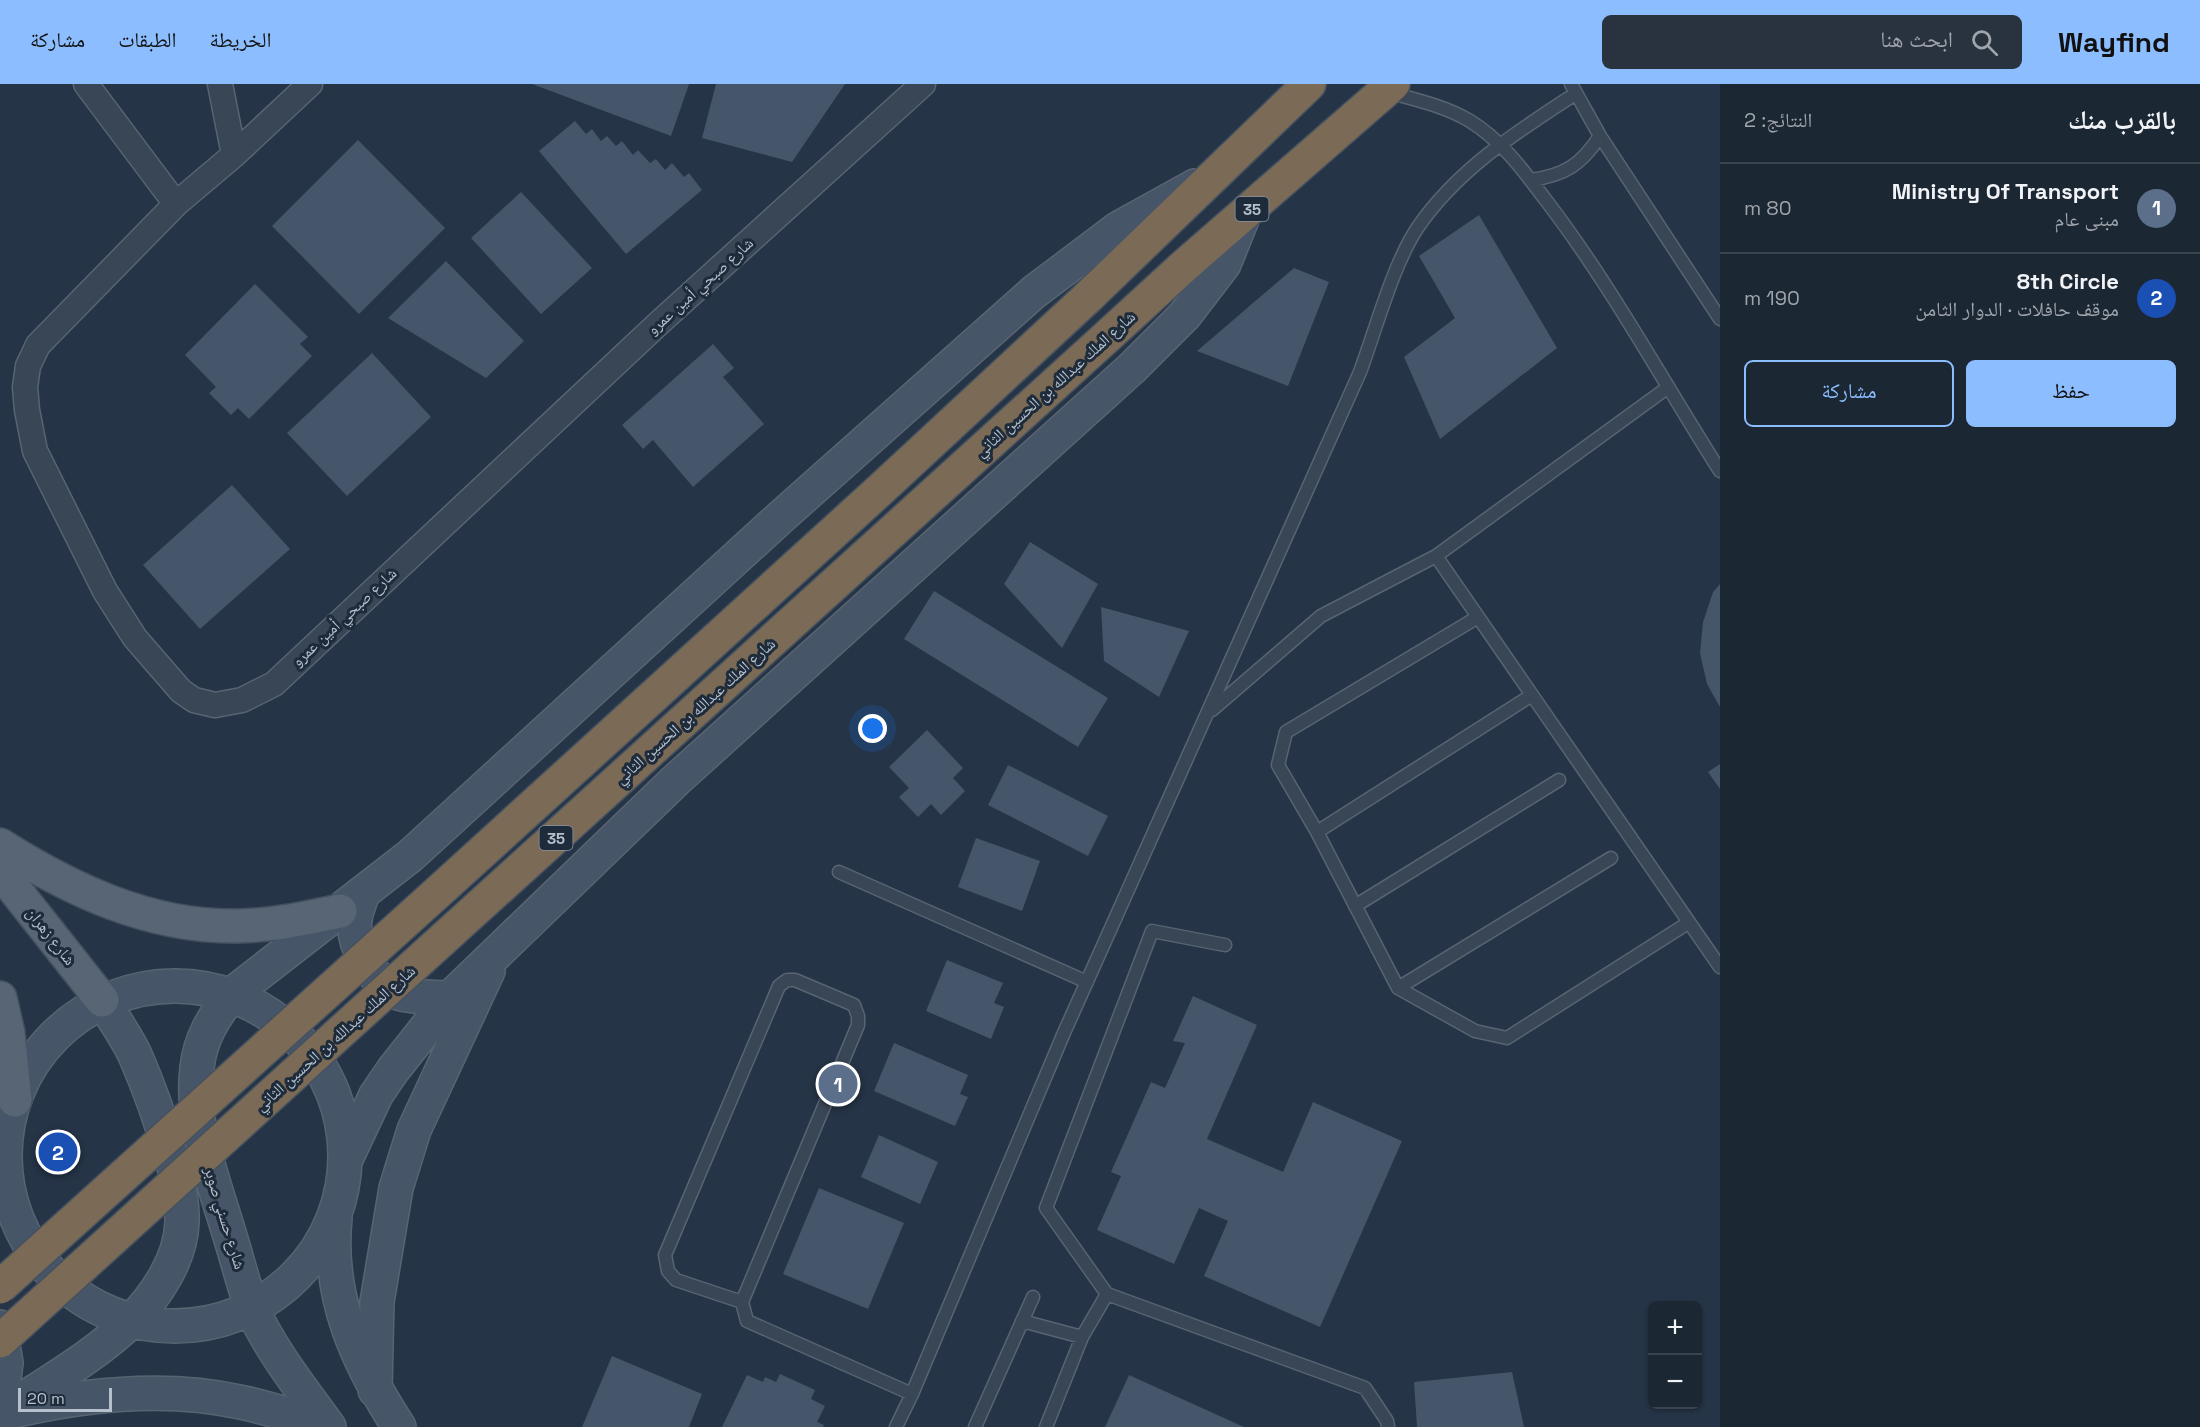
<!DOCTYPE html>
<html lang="ar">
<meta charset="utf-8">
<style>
:root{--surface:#1c2734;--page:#293340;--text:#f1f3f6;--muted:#a0a5ac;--line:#3a444f;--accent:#8bbdff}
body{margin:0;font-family:"Space Grotesk","Noto Naskh Arabic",sans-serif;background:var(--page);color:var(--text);direction:rtl}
.controls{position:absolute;right:18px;bottom:18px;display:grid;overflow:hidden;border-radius:9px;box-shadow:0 2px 4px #0004}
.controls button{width:54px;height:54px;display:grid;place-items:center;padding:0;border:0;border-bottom:2px solid var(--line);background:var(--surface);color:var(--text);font:30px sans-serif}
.scale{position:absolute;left:18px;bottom:15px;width:94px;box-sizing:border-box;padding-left:6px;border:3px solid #b7c1ce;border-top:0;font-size:16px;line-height:21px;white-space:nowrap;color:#b7c1ce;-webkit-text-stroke:4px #1e2b3a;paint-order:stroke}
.you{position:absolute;left:873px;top:645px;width:21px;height:21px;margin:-15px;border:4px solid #fff;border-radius:50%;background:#1a73e8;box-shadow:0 0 0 9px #1a73e833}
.badge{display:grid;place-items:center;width:39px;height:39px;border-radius:50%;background:var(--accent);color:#fff;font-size:20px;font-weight:700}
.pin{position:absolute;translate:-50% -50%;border:3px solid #fff;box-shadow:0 2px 6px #0006}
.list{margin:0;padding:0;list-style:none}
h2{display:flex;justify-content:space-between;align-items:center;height:78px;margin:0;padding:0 24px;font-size:26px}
h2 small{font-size:20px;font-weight:400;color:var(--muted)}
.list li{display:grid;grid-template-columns:39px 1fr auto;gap:18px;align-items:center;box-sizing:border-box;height:90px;padding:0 24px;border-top:2px solid var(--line)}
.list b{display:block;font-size:22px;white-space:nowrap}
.list p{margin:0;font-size:20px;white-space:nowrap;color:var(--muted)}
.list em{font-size:20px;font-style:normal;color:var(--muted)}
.actions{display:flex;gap:12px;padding:18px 24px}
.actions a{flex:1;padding:14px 0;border:2px solid var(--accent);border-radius:9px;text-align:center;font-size:21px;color:var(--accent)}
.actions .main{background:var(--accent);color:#111}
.icon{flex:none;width:33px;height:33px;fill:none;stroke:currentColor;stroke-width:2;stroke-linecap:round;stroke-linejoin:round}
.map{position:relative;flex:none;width:1720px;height:1343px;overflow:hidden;direction:ltr}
header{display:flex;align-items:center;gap:36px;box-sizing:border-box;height:84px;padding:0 30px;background:var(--accent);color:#111}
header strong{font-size:28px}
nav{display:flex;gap:33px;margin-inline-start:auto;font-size:21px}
.search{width:420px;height:54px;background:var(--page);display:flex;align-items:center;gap:15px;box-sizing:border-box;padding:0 21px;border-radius:9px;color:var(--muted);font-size:22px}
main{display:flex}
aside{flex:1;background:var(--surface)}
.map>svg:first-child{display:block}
</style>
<header>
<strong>Wayfind</strong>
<div class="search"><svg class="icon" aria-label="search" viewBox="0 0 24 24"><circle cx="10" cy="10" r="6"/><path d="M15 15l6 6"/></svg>ابحث هنا</div>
<nav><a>الخريطة</a><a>الطبقات</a><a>مشاركة</a></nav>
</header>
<main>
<aside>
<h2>بالقرب منك<small>النتائج: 2</small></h2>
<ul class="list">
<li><span class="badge" style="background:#5c6f8a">1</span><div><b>Ministry Of Transport</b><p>مبنى عام</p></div><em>80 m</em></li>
<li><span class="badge" style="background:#1a4fb4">2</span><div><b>8th Circle</b><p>موقف حافلات · الدوار الثامن</p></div><em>190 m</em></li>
</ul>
<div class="actions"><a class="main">حفظ</a><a>مشاركة</a></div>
</aside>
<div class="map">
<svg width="1720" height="1343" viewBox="0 0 1720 1343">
<rect width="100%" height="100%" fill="#253446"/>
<!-- building -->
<path fill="#46566a" d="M532,0H689L671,52Z
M716,0H845L792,78L702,54Z
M575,37L586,50L592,45L601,57L607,52L616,62L622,57L633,71L638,66L650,79L656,75L665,86L672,79L684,93L689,89L702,106L626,170L539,67Z
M358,56L445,144L359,230L272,142Z
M521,108L592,184L541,230L471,154Z
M1479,131L1557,264L1440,355L1404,273L1455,234L1419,172Z
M446,177L524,257L486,294L388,234Z
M1294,184L1329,198L1288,302L1197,267Z
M255,200L308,253L300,260L312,272L249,335L238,324L231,331L209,309L216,303L185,271Z
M713,260L734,284L723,293L764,340L693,403L653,356L643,365L622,341Z
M372,269L431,333L347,412L287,349Z
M232,401L290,465L200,545L143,481Z
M1030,458L1098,500L1062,564L1004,500Z
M1720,500V623L1707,600L1700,569L1703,538L1713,508Z
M934,507L1108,614L1078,663L904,555Z
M1101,523L1189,547L1159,613L1104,577Z
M927,646L963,684L953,694L965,707L941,731L931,720L918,733L899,713L909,704L889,683Z
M1720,680V705L1708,688Z
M1008,681L1108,732L1088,772L988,721Z
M976,754L1040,777L1022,827L958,803Z
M947,876L1003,899L994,919L1004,923L991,955L926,927Z
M1193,912L1257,941L1207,1055L1283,1088L1313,1018L1402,1057L1320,1243L1204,1192L1228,1137L1199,1124L1174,1180L1097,1146L1121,1092L1111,1088L1151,998L1165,1004L1185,959L1173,957Z
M894,959L968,991L960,1010L968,1013L955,1042L874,1007Z
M879,1051L938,1078L920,1120L861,1093Z
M819,1104L904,1139L868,1225L783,1190Z
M612,1272L702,1310L689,1343H582Z
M1512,1288L1524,1343H1417L1414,1298Z
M780,1290L815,1306L811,1315L825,1322L817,1338L824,1341L823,1343H722L747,1291L763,1298L765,1293L776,1298Z
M1129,1291L1244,1343H1105Z"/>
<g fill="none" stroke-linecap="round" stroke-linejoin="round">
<!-- lane casing -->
<g stroke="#586472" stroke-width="15">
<path id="lane" d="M1571,0L1600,52L1720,235
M1388,8C1416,16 1445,22 1470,37C1501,56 1523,86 1545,115C1611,201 1662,296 1720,387
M1531,96C1565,91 1581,81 1600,52
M1436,472L1720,883
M1478,533L1286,648L1278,681L1317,748L1398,904L1475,947L1507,954L1688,839
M1212,626L1321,532L1436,472L1667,304
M1317,748L1532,611
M839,788L1087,898
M1355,822L1559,696
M787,896H795L854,921L858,932V941L742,1218L676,1196L668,1187L665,1171L779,902Z
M1398,904L1611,774
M1107,1210L1046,1124L1152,847L1225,861
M742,1218L747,1237L912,1310
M1022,1237L1082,1253
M896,1343L912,1310L1063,951L1360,288C1376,245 1393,180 1418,143C1458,85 1518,47 1575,10
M975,1343L1033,1213
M1046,1343L1082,1253L1107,1210L1365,1304L1387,1337L1388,1343"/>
</g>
<!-- street casing -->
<g stroke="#586472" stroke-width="27">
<path id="street" d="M86,0L176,120
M220,0L234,71
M310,0L234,71L176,120L38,261L28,282L25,303L27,326L35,367L105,507L135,554L181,607L194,616L215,621L242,616L274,600L659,239L923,0"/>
</g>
<!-- secondary casing -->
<g stroke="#586472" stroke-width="36">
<path id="secondary" d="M363,809C360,818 356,827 355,836C352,862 374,899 398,909C414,914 433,913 450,914
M5 1072a170 170 0 1 1 340 0a170 170 0 1 1-340 0Z
M345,1077L376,1011L393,986L450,914L676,696L1132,284L1185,231L1224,180L1243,133
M335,1134C327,1213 357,1278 399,1343
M0,1243L6,1279L0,1324
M375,1306L377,1218L396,1104L414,1046L488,887
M13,1327C86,1310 167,1302 240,1318C270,1324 299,1334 328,1343
M0,1330C42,1302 95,1272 131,1237C156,1212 181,1175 182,1138C183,1116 177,1095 172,1075C162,1040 150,1005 135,971C126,952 113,934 102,916
M329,1343C303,1307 269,1264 252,1224C243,1200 237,1174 229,1149C214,1098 190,1039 197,984C200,955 213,934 231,911L410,772L782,432L1034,208L1119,144L1195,102"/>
</g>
<!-- primary casing -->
<g stroke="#434f5e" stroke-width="36">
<path id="primary" d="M0,761C71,806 150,843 235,842C271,842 306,834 340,827
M0,787L102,916
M0,914L8,949L15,1016"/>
</g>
<!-- highway casing -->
<g stroke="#44515f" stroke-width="36">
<path id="highway" d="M1087,214L1309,0
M1111,249L1184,182L1393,0"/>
</g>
<!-- lane -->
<use href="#lane" stroke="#394655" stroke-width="12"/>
<!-- street -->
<use href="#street" stroke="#394655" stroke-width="24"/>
<!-- secondary -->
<use href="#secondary" stroke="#475568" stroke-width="33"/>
<!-- primary -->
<use href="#primary" stroke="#576575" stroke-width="33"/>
<!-- highway -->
<use href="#highway" stroke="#7b6b56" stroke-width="33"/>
<!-- highway-bridge casing -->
<g stroke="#44515f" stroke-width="36" stroke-linecap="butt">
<path id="highway-bridge" d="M0,1203L437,809L880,406L1087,214
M0,1257L1111,249"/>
</g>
<!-- highway-bridge -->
<use href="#highway-bridge" stroke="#7b6b56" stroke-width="33"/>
</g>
<g text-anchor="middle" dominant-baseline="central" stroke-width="6" stroke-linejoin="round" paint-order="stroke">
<!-- shield labels -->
<g fill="#1e2b3a" stroke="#8994a2" stroke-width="1.5">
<rect x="1235.5" y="113" width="33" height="24" rx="4.5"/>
<rect x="539.5" y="742" width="33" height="24" rx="4.5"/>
</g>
<g font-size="15" font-weight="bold" fill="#b7c1ce">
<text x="1252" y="125">35</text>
<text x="556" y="754">35</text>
</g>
<!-- street labels -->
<g font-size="16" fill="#b7c1ce" stroke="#1e2b3a">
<text transform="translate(700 202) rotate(-42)">شارع صبحي أمين عمرو</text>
<text transform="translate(1055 300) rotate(-42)">شارع الملك عبدالله بن الحسين الثاني</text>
<text transform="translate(344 533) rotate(-43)">شارع صبحي أمين عمرو</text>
<text transform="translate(695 627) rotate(-42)">شارع الملك عبدالله بن الحسين الثاني</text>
<text transform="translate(51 852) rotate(52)">شارع زهران</text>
<text transform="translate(335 954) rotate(-42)">شارع الملك عبدالله بن الحسين الثاني</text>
<text transform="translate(225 1134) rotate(73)">شارع حسني صوبر</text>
</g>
</g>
</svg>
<div class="controls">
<button>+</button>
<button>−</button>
</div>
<div class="scale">20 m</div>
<div class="you"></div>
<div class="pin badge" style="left:838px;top:1000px;background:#5c6f8a">1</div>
<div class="pin badge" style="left:58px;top:1068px;background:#1a4fb4">2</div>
</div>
</main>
